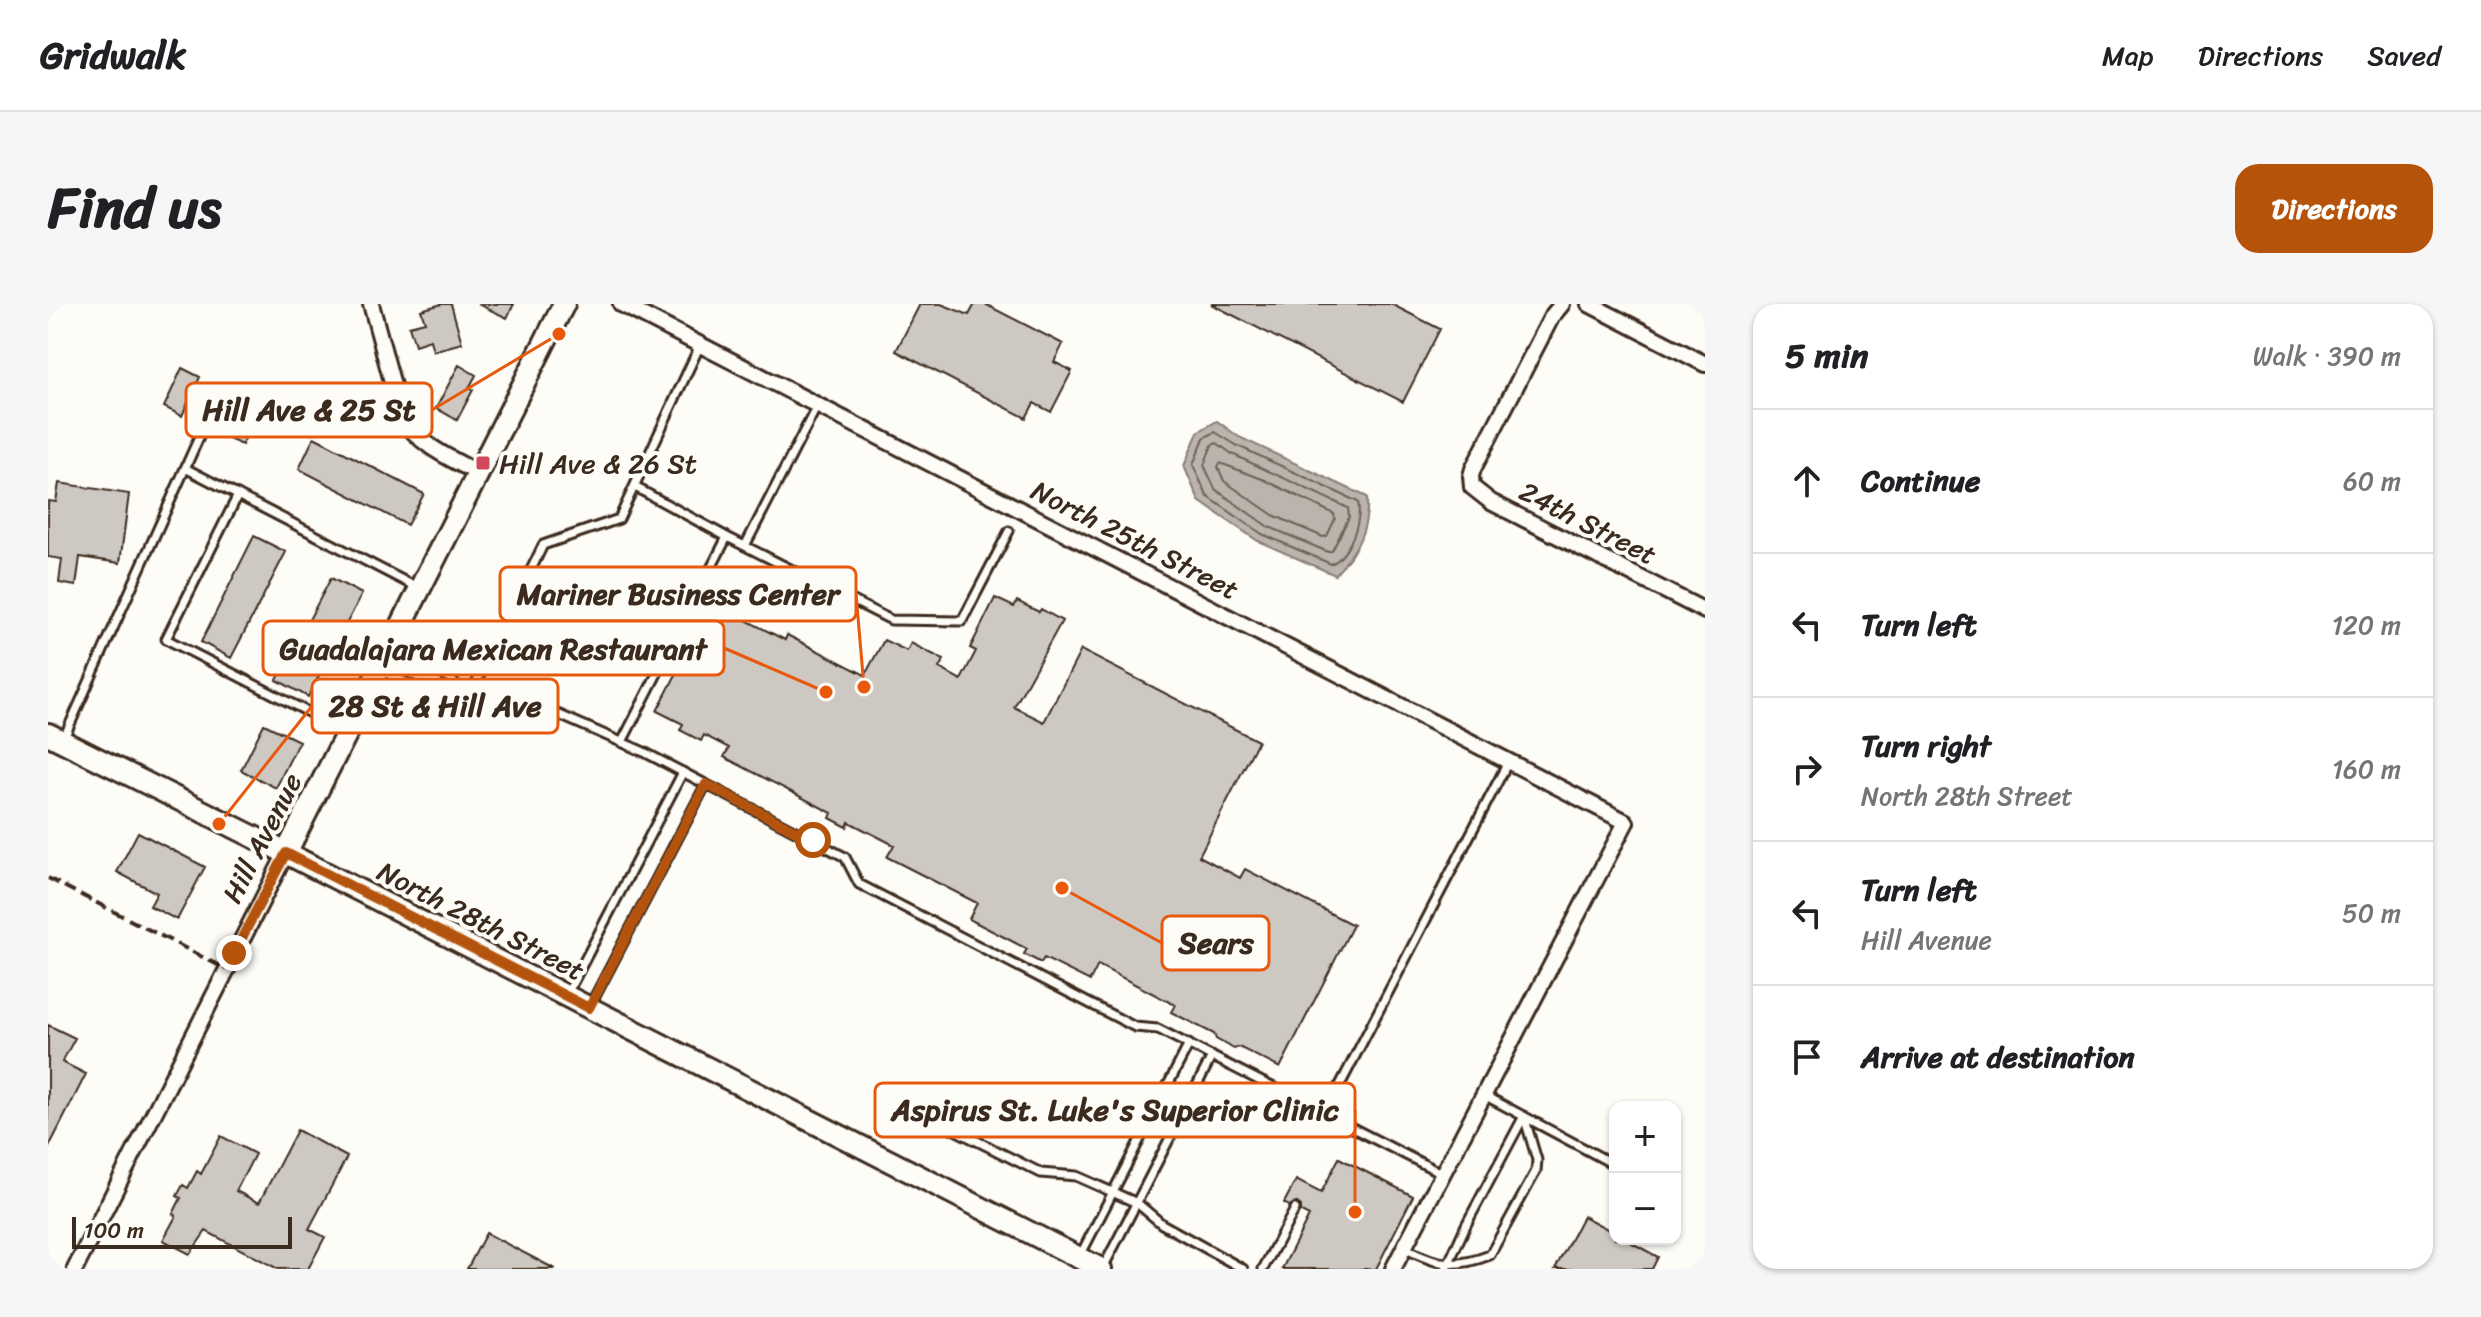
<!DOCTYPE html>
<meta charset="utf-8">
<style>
:root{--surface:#fff;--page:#f6f6f6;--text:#202124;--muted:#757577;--line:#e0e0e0;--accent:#b45309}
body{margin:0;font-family:Sriracha,sans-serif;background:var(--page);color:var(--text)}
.controls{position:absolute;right:24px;bottom:24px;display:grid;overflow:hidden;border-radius:16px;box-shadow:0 2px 6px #0004}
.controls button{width:72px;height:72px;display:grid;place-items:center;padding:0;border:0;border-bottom:2px solid var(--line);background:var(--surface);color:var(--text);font:40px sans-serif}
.scale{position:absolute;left:24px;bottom:20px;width:220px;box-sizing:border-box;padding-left:8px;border:4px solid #3b2a1e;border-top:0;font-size:22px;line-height:28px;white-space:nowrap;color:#3b2a1e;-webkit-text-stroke:6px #fdfcf7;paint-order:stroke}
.stop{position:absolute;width:24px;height:24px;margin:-18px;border:6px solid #b45309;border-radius:50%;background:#fff}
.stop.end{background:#b45309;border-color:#fff;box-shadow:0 2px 8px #0008}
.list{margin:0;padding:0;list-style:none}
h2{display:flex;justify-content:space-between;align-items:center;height:104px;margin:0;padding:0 32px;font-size:34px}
h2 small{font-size:26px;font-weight:400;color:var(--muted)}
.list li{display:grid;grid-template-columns:52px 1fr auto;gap:24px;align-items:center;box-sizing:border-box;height:144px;padding:0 32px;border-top:2px solid var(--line)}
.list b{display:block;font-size:30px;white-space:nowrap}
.list p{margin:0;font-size:26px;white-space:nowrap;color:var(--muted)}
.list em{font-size:26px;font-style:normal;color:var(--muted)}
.icon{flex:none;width:44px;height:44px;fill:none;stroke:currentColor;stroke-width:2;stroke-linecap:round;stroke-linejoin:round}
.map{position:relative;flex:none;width:1657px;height:965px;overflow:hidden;border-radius:24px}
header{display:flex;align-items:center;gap:48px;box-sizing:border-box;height:112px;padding:0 40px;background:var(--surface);border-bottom:2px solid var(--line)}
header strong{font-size:38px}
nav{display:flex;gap:44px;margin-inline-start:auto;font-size:28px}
.intro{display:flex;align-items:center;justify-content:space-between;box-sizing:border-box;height:192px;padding:0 48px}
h1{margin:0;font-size:56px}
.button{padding:20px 36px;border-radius:24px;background:var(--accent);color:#fff;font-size:28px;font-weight:700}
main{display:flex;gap:48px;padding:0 48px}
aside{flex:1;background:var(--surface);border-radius:24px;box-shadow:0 2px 6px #0004}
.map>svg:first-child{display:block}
</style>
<header>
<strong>Gridwalk</strong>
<nav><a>Map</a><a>Directions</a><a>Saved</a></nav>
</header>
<div class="intro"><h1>Find us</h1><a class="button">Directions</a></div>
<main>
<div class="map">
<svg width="1657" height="965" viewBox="0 0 1657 965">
<rect width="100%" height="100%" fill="#fdfcf7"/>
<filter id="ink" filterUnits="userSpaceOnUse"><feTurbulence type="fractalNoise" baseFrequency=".0125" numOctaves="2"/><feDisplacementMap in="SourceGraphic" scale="16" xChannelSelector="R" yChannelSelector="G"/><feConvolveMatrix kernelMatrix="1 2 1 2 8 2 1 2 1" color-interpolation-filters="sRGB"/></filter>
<g filter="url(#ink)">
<!-- water -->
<path fill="#bbb4ad" stroke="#887d74" stroke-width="2" d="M1169,117L1191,133L1319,193C1321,225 1309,247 1287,271L1210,237L1151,197L1136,162L1150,128Z"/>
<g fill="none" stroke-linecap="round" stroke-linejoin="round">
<!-- shore -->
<path stroke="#6e6157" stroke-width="2" d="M1167,128L1188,141L1310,198C1314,217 1301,252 1283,260L1214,230L1159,192L1145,161L1156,134Z
M1169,139L1184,150L1300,204L1301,213L1284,247L1280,248L1219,222L1167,185L1156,161L1164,141Z
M1172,159L1217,176L1286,210L1287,215L1279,232L1275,233L1225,211L1176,177L1170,163Z"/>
</g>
<!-- building -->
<path fill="#cdc8c2" stroke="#3b2a1e" stroke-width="2" d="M394,0H403L414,39L385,47L382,36L367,41L361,22L377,18L373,6Z
M430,0H466L459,14Z
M872,0H893L921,11L927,0H937L1015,40L1006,58L1024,67L1003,108L986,99L978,114L848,47Z
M1163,0H1343L1392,25L1355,98Z
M411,61L428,71L421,84L425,86L409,116L388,104Z
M134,64L152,73L134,112L116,103Z
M195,92L213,101L194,141L176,133Z
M266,133L376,190L359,221L251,165Z
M11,179L81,190L72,259L32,253L28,282L11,279L14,255L0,253V197L8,198Z
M206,232L238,248L183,354L153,338Z
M283,274L314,290L260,393L229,376Z
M947,294L966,303L969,297L991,308L993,305L1014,317L966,403L996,418L1033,346L1210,437L1151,552L1192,574L1197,565L1305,621L1232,764L1191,743L1186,745L1168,735L1166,730L1123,708L1127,701L1050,661L1042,677L996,654L993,659L976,650L979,645L921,615L929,599L839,553L846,541L801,518L799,523L782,514L784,509L676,453L681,444L656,431L653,437L632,426L635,420L609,407L665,299L737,336L739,331L817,371L836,336L859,347L863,339L896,356L891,364L913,376L928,347L922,344Z
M216,420L251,437L228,484L193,466Z
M90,528L157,563L129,616L102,602L109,589L69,568Z
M0,721L27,734L14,758L38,770L0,845Z
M249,826L299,853L261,925L277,933L260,965H230L158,927L142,950L115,936L128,912L125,910L133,894L129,892L135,881L140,884L149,867L153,870L173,832L207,850L188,887L211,899Z
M1291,854L1365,892L1328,965H1234L1261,912L1253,908V902L1249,899L1241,902L1236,899L1248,876L1273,889Z
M1535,912L1567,929V935H1577L1610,953L1604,965H1507Z
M438,929L507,965H419Z"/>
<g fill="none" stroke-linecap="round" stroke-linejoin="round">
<!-- lane casing -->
<g stroke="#3b2a1e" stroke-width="13">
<path id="lane" d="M137,164L370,284
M587,183L679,233L843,316L914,317L961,227
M190,191L118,335L297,427
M697,242L769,102
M344,345L402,374L420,396
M332,366L393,395L477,399L491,402L596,448L797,553L811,580L1087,723L1110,725L1395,870
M420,396L495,241L571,215L652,41
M15,436L170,91
M574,438L679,233
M519,690L635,468
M542,702L658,480
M1436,791L1567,861
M841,793L993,869L1028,872L1089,899L1114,920L1195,965
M1277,810L1460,458
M1356,944C1389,961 1406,965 1442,951L1488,867L1489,856L1476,812
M1032,952L1141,740
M1055,964L1164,752
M1215,965L1247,905
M1398,965L1418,921L1476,812"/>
</g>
<!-- street casing -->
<g stroke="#3b2a1e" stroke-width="20">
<path id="street" d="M323,0L353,111C369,140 401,154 430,169
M573,0L1578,518L1345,965
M1514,0L1504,12L1425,165L1423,172L1424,183L1443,198L1657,307
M1541,0L1657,60
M27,965L238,549"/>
</g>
<!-- secondary casing -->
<g stroke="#3b2a1e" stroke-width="26">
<path id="secondary" d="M0,430L238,549L1053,965
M238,549L516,0"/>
</g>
<!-- lane -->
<use href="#lane" stroke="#fdfcf7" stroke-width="7"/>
<!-- street -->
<use href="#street" stroke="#fdfcf7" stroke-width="14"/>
<!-- secondary -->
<use href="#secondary" stroke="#fdfcf7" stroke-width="20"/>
<!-- rail -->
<path stroke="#3b2a1e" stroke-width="4" stroke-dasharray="12 6" stroke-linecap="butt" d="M0,574L178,665"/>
</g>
</g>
<g fill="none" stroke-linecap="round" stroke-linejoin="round" filter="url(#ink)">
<!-- route -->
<path stroke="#b45309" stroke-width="10" d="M186,649L238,549L541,704L658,480L765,536"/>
</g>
<!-- markers -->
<rect fill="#d1495b" stroke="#fdfcf7" stroke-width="3" x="427" y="151" width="16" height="16" rx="4"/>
<g text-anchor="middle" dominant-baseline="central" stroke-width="8" stroke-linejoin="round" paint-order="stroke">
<!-- poi labels -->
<g font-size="28" fill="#3b2a1e" stroke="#fdfcf7" text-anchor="start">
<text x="451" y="159">Hill Ave &amp; 26 St</text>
</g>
<!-- street labels -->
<g font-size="28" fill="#3b2a1e" stroke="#fdfcf7">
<text transform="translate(1540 219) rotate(27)">24th Street</text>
<text transform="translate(1087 236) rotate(27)">North 25th Street</text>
<text transform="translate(214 534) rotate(-63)">Hill Avenue</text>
<text transform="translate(433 617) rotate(27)">North 28th Street</text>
</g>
</g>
<!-- callouts -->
<path fill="none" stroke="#e8590c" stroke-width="3" d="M511 30L384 106M816 383L808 290M778 388L676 344M171 520L264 402M1014 584L1114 639M1307 908L1307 806"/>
<g fill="#e8590c" stroke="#fdfcf7" stroke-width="3">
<circle cx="511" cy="30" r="8"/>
<circle cx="816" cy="383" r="8"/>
<circle cx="778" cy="388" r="8"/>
<circle cx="171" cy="520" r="8"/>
<circle cx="1014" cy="584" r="8"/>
<circle cx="1307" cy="908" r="8"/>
</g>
<g fill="#fdfcf7" stroke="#e8590c" stroke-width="3">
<rect x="138" y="79" width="246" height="54" rx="8"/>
<rect x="452" y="263" width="356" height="54" rx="8"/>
<rect x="215" y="317" width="461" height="54" rx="8"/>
<rect x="264" y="375" width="246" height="54" rx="8"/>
<rect x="1114" y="612" width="107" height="54" rx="8"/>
<rect x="827" y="779" width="480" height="54" rx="8"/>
</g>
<g font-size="30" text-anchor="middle" font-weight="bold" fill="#3b2a1e">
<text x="261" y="116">Hill Ave &amp; 25 St</text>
<text x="630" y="300">Mariner Business Center</text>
<text x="445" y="355">Guadalajara Mexican Restaurant</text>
<text x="387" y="412">28 St &amp; Hill Ave</text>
<text x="1168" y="649">Sears</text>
<text x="1067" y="816">Aspirus St. Luke's Superior Clinic</text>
</g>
</svg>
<div class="controls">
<button>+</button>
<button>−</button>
</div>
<div class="scale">100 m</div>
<div class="stop" style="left:765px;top:536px"></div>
<div class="stop end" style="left:186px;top:649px"></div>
</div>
<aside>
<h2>5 min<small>Walk · 390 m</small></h2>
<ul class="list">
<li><svg class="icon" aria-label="ahead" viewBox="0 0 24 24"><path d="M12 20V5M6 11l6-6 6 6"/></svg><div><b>Continue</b></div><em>60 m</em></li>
<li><svg class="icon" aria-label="left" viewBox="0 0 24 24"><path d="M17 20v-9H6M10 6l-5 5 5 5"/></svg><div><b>Turn left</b></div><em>120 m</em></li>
<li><svg class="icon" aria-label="right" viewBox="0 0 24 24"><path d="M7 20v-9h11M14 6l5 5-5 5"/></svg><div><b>Turn right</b><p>North 28th Street</p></div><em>160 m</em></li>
<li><svg class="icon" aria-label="left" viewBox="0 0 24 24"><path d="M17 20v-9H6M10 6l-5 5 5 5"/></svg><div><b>Turn left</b><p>Hill Avenue</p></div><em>50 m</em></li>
<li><svg class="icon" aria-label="arrive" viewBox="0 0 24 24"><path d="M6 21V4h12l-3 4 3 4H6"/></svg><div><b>Arrive at destination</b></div></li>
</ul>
</aside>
</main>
